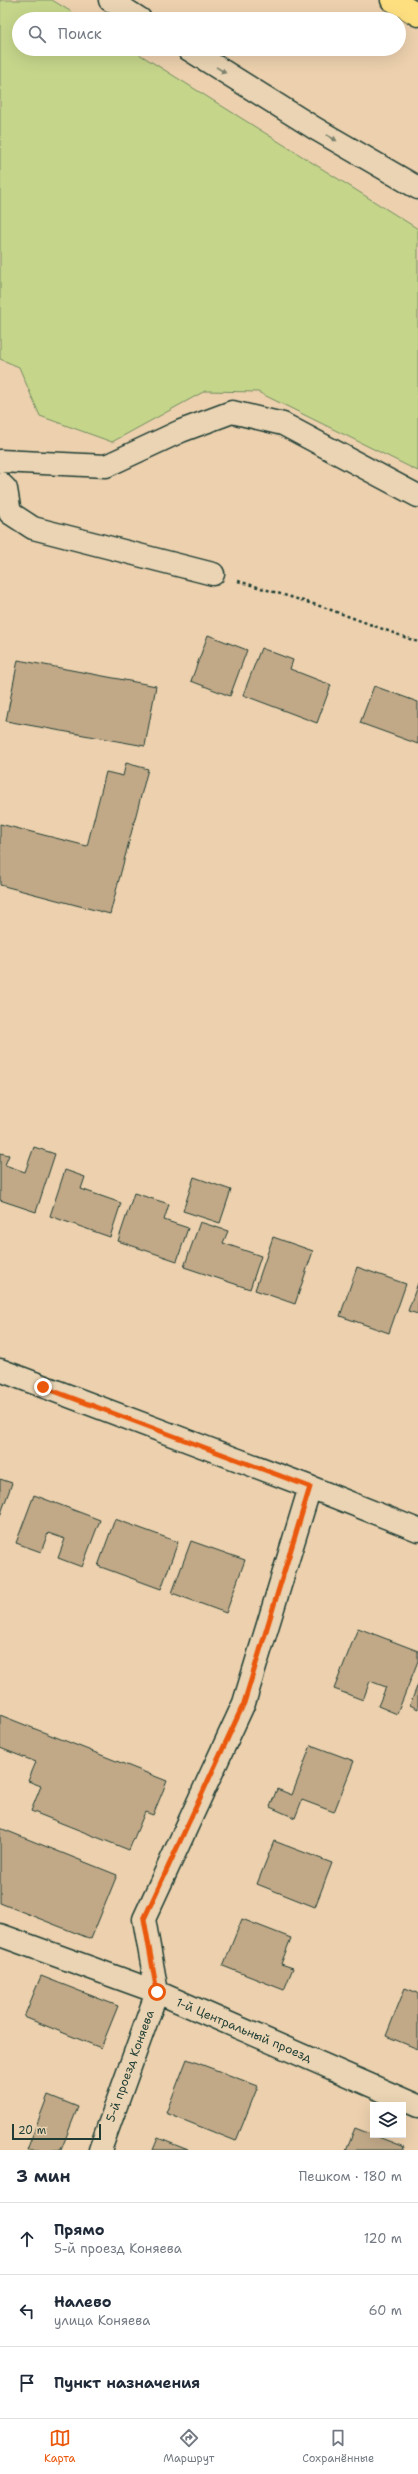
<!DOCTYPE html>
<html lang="ru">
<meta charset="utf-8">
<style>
:root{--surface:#fff;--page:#f2f2f3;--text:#1f2937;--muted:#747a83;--line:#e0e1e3;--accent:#ea580c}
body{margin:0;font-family:"Shantell Sans",sans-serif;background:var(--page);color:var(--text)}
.controls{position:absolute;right:12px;bottom:12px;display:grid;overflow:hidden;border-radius:0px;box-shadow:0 4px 16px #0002}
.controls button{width:36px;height:36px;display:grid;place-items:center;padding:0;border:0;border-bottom:1px solid var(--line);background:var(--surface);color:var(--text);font:20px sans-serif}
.scale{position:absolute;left:12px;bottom:10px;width:89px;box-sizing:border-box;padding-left:4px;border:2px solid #1f3d34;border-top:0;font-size:11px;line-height:14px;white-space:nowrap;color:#1f3d34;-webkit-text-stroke:3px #ead4b3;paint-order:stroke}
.stop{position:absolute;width:12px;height:12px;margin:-9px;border:3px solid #ea580c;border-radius:50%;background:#fff}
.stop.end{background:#ea580c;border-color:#fff;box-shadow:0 1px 4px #0008}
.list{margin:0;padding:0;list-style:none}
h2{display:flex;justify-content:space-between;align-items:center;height:52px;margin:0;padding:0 16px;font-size:17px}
h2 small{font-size:13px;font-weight:400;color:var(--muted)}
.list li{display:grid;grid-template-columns:26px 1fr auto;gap:12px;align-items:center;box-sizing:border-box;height:72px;padding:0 16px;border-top:1px solid var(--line)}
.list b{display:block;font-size:15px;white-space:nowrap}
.list p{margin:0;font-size:13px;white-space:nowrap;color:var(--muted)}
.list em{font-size:13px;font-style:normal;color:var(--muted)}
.icon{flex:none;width:22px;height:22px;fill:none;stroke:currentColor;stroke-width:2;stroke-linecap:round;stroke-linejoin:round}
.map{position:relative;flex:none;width:418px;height:2150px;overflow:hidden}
.search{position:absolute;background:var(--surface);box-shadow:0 4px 16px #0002;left:12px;right:12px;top:12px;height:44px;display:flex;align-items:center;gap:10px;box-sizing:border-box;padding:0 14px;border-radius:22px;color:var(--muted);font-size:15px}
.sheet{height:268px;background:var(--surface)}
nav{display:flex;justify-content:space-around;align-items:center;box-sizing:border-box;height:56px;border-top:1px solid var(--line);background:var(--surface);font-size:11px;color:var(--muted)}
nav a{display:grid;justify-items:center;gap:2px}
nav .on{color:var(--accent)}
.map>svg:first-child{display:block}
</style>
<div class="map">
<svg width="418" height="2150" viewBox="0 0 418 2150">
<rect width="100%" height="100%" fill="#edd1ae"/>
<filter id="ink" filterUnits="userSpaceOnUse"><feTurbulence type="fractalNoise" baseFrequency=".025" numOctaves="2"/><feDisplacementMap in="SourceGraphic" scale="8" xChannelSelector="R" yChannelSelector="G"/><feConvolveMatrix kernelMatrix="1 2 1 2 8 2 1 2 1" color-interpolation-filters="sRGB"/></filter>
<g filter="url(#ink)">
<!-- green -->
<path fill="#c5d68b" stroke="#728a60" d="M0,0H52L83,19H19V49H131L418,229V471L258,392L205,391L112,442L40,416L19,367L0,359Z"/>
<!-- building -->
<path fill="#c1a988" stroke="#1f3d34" d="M208,635L247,650L230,696L191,681Z
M261,648L293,660L290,669L331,685L317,723L243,695Z
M18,660L156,686L145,746L6,721Z
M374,686L418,702V744L360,723Z
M126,763L148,769L110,914L0,885V824L87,846L106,772L123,776Z
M34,1147L55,1154L36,1212L0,1200V1153L9,1155L5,1165L25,1172Z
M65,1170L85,1177L81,1189L121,1203L110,1237L50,1216Z
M194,1177L231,1190L220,1223L183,1211Z
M134,1193L169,1204L164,1220L188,1228L177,1261L118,1241Z
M200,1222L228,1231L223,1243L261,1256L250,1289L184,1267Z
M273,1237L313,1251L295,1304L255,1290Z
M357,1267L406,1284L389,1333L340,1316Z
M418,1283V1314L408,1311Z
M0,1479L12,1483L0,1516Z
M34,1495L100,1520L82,1567L58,1558L65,1539L48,1533L41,1552L16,1543Z
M115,1519L178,1542L161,1589L98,1566Z
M191,1541L245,1560L226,1613L172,1593Z
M358,1628L418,1651V1661L397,1714L378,1706L386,1687L370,1681L363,1700L334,1689Z
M418,1684V1709L410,1705Z
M0,1715L167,1781L153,1815L145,1812L129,1850L31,1811L41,1786L28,1781L36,1762L0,1748Z
M311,1745L354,1761L334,1812L302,1800L295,1818L270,1807L277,1789L292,1795Z
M0,1828L117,1875L91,1939L0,1903Z
M274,1841L332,1863L315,1907L257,1884Z
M242,1919L291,1938L281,1964L293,1968L284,1990L223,1966Z
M41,1976L118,2006L101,2048L24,2017Z
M405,1988L418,1993V2049L386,2036Z
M187,2059L258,2086L236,2141L166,2113Z
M48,2095L78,2107L61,2150H27Z
M355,2128L404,2147L403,2150H346Z
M158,2138L188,2150H153Z"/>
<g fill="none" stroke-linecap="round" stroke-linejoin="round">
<!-- minor casing -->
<g stroke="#1f3d34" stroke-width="25">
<path id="minor" d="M110,0L140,19
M188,49L316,129L418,188
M0,461L106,466L181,431L232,412L283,424L418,496
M0,483L6,489L10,513L33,528L213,574
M0,1370L310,1487L418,1530
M0,1935L157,1992L418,2106
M100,2150L157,1992L144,1919L244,1703L310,1487"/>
</g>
<!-- highway casing -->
<g stroke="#1f3d34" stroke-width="25">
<path id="highway" d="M392,0L418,15"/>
</g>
<!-- path -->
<path stroke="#1f3d34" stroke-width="2.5" stroke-dasharray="3 3" stroke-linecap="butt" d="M238,581L323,607L418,642"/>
<!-- minor -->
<use href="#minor" stroke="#ead4b3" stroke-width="22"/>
<!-- highway -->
<use href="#highway" stroke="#fedf80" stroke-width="22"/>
</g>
<!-- one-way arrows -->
<defs><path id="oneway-solid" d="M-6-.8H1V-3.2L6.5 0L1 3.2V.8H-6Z"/></defs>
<g fill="#7a816d">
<use href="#oneway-solid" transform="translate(221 70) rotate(32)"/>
<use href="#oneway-solid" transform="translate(332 138) rotate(30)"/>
</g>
</g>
<g fill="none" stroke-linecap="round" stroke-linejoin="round" filter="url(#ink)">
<!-- route -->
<path stroke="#ea580c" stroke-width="5" d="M43,1387L310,1487L244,1703L144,1919L157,1992"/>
</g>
<g text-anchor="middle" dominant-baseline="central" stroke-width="3" stroke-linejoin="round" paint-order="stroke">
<!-- street labels -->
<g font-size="12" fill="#1f3d34" stroke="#ead4b3">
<text transform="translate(244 2030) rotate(23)">1-й Центральный проезд</text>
<text transform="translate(130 2066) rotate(-70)">5-й проезд Коняева</text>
</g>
</g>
</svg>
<div class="controls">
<button><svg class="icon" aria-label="layers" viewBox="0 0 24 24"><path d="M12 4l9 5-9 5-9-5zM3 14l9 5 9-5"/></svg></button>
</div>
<div class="scale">20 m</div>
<div class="stop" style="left:157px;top:1992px"></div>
<div class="stop end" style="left:43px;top:1387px"></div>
<div class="search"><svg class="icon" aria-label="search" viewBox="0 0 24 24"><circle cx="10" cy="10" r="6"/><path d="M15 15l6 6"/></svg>Поиск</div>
</div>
<section class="sheet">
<h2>3 мин<small>Пешком · 180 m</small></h2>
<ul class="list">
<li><svg class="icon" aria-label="ahead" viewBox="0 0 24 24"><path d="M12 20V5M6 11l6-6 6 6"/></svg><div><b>Прямо</b><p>5-й проезд Коняева</p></div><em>120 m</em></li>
<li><svg class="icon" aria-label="left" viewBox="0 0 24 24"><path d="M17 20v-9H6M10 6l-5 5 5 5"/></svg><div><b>Налево</b><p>улица Коняева</p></div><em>60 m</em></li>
<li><svg class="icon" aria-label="arrive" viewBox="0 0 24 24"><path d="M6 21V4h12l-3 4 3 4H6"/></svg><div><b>Пункт назначения</b></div></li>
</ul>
</section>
<nav>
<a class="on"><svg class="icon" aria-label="map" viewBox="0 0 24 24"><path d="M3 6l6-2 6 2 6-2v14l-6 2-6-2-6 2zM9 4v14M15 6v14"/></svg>Карта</a>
<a><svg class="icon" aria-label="directions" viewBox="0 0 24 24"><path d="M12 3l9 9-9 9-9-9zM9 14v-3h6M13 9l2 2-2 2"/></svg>Маршрут</a>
<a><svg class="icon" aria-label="saved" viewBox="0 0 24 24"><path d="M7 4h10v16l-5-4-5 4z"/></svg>Сохранённые</a>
</nav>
